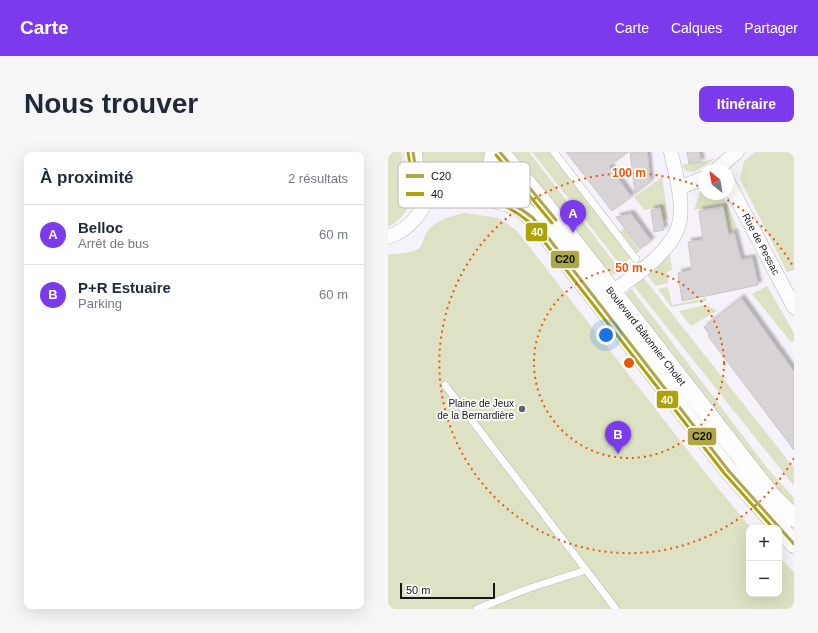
<!DOCTYPE html>
<html lang="fr">
<meta charset="utf-8">
<style>
:root{--surface:#fff;--page:#f6f6f7;--text:#1f2937;--muted:#747a83;--line:#e0e1e3;--accent:#7c3aed}
body{margin:0;font-family:Helvetica,sans-serif;background:var(--page);color:var(--text)}
.controls{position:absolute;right:12px;bottom:12px;display:grid;overflow:hidden;border-radius:8px;box-shadow:0 4px 16px #0002}
.controls button{width:36px;height:36px;display:grid;place-items:center;padding:0;border:0;border-bottom:1px solid var(--line);background:var(--surface);color:var(--text);font:20px sans-serif}
.compass{position:absolute;left:310px;top:12px;width:36px;height:36px;border-radius:50%;background:var(--surface);box-shadow:0 4px 16px #0002;rotate:329deg}
.scale{position:absolute;left:12px;bottom:10px;width:95px;box-sizing:border-box;padding-left:4px;border:2px solid #17141b;border-top:0;font-size:11px;line-height:14px;white-space:nowrap;color:#17141b;-webkit-text-stroke:3px #fff;paint-order:stroke}
.you{position:absolute;left:218px;top:183px;width:14px;height:14px;margin:-10px;border:3px solid #fff;border-radius:50%;background:#1a73e8;box-shadow:0 0 0 6px #1a73e833}
.badge{display:grid;place-items:center;width:26px;height:26px;border-radius:50%;background:var(--accent);color:#fff;font-size:13px;font-weight:700}
.pin{position:absolute;translate:-50% -33px;filter:drop-shadow(0 1px 2px #0008)}
.pin::after{content:'';position:absolute;top:21px;width:14px;height:12px;background:inherit;clip-path:polygon(0 0,100% 0,50% 100%)}
.list{margin:0;padding:0;list-style:none}
h2{display:flex;justify-content:space-between;align-items:center;height:52px;margin:0;padding:0 16px;font-size:17px}
h2 small{font-size:13px;font-weight:400;color:var(--muted)}
.list li{display:grid;grid-template-columns:26px 1fr auto;gap:12px;align-items:center;box-sizing:border-box;height:60px;padding:0 16px;border-top:1px solid var(--line)}
.list b{display:block;font-size:15px;white-space:nowrap}
.list p{margin:0;font-size:13px;white-space:nowrap;color:var(--muted)}
.list em{font-size:13px;font-style:normal;color:var(--muted)}
.map{position:relative;flex:none;width:406px;height:457px;overflow:hidden;border-radius:8px}
header{display:flex;align-items:center;gap:24px;box-sizing:border-box;height:56px;padding:0 20px;background:var(--accent);color:#fff}
header strong{font-size:19px}
nav{display:flex;gap:22px;margin-inline-start:auto;font-size:14px}
.intro{display:flex;align-items:center;justify-content:space-between;box-sizing:border-box;height:96px;padding:0 24px}
h1{margin:0;font-size:28px}
.button{padding:10px 18px;border-radius:8px;background:var(--accent);color:#fff;font-size:14px;font-weight:700}
main{display:flex;gap:24px;padding:0 24px}
aside{flex:1;background:var(--surface);border-radius:8px;box-shadow:0 4px 16px #0002}
.map>svg:first-child{display:block}
</style>
<header>
<strong>Carte</strong>
<nav><a>Carte</a><a>Calques</a><a>Partager</a></nav>
</header>
<div class="intro"><h1>Nous trouver</h1><a class="button">Itinéraire</a></div>
<main>
<aside>
<h2>À proximité<small>2 résultats</small></h2>
<ul class="list">
<li><span class="badge">A</span><div><b>Belloc</b><p>Arrêt de bus</p></div><em>60 m</em></li>
<li><span class="badge">B</span><div><b>P+R Estuaire</b><p>Parking</p></div><em>60 m</em></li>
</ul>
</aside>
<div class="map">
<svg width="406" height="457" viewBox="0 0 406 457">
<defs>
<filter id="shadow"><feDropShadow dx="3.5" dy="-3.5" stdDeviation="1" flood-color="#0004"/></filter>
</defs>
<rect width="100%" height="100%" fill="#f5f2f9"/>
<!-- green -->
<path fill="#dee2c5" d="M0,0H13C14,6 14,13 17,19C19,24 22,28 23,33C27,51 15,68 0,75Z
M33,0H97C96,6 95,13 93,18C90,24 84,27 78,29C54,39 37,25 33,0Z
M123,0H141L234,120L225,123L211,109Z
M144,0H162L244,105L233,114Z
M367,0H406V118L399,120L352,27L356,9Z
M327,7L306,20L298,19L294,13Z
M112,13L162,71C137,52 130,43 98,37Z
M274,25L280,66L276,68L272,55L256,58L246,45Z
M316,32V42H333L339,51L350,78L342,80L335,53L306,58L314,34Z
M77,61L111,66L129,79L319,323L363,376H361V442H391V405L406,420V457H0V103C8,101 23,102 30,97C35,94 35,87 37,83C45,69 62,64 77,61Z
M236,76L252,99L246,103L230,81Z
M282,103L284,118L279,120L280,131L268,134L259,123Z
M255,125L406,316V334L245,133Z
M379,134L406,181V189L403,190L364,142Z
M280,135L284,153L318,146V149L283,155L270,137Z
M243,136L380,317L406,346V357L372,321L241,150L238,142Z
M318,153L329,159L303,174L291,159Z"/>
<!-- building -->
<path fill="#d8d3d4" stroke="#ccc7c7" filter="url(#shadow)" d="M178,0H240L221,14L243,45L224,59Z
M242,0H259L262,30L247,42Z
M299,0H311L313,10L301,12Z
M335,55L340,83L346,81L353,108L364,106L370,133L294,149L290,121L304,118L300,90L315,88L311,59Z
M272,56L276,78L266,80L263,58Z
M243,62L263,89L252,97L228,65Z
M353,146L406,220V298L320,184L321,182L316,175Z"/>
<g fill="none" stroke-linecap="round" stroke-linejoin="round">
<!-- service casing -->
<g stroke="#b8b6bc" stroke-width="8">
<path id="service" d="M166,0L248,107
M57,233L228,457
M89,457L139,437L198,418"/>
</g>
<!-- minor casing -->
<g stroke="#b8b6bc" stroke-width="15">
<path id="minor" d="M328,18L349,0
M340,30L406,155
M291,36L316,26
M0,85C24,77 35,58 45,36
M224,140C246,125 289,96 292,67C295,45 287,21 283,0"/>
</g>
<!-- tertiary casing -->
<g stroke="#b8b6bc" stroke-width="19">
<path id="tertiary" d="M25,0C25,54 105,54 106,0
M112,0L153,48L382,342L406,366
M80,39L130,54L145,66L340,318L406,392"/>
</g>
<!-- service -->
<use href="#service" stroke="#fefdfe" stroke-width="7"/>
<!-- minor -->
<use href="#minor" stroke="#fefdfe" stroke-width="14"/>
<!-- tertiary -->
<use href="#tertiary" stroke="#fefdfe" stroke-width="18"/>
<!-- bus-1 casing -->
<g stroke="#fff" stroke-width="6">
<path id="bus-1" d="M25,0C27,21 40,40 63,41C72,42 80,38 90,40C110,44 129,53 145,66L340,318L406,392
M112,0L168,68"/>
</g>
<!-- bus-2 casing -->
<g stroke="#fff" stroke-width="6">
<path id="bus-2" d="M20,0C22,24 37,44 62,46C71,47 80,43 89,45C108,49 126,57 141,70L336,321L385,376
M108,3L164,71"/>
</g>
<!-- bus-1 -->
<use href="#bus-1" stroke="#aea647" stroke-width="3"/>
<!-- bus-2 -->
<use href="#bus-2" stroke="#aea109" stroke-width="3"/>
</g>
<!-- distance rings -->
<g fill="none" stroke="#e8590c" stroke-width="2" stroke-dasharray="2 4">
<circle cx="241" cy="211" r="95"/>
<path d="M406 306A190 190 0 1 1 315 36M329 42A190 190 0 0 1 406 116"/>
</g>
<!-- markers -->
<circle fill="#656269" stroke="#fff" stroke-width="1.5" cx="134" cy="257" r="4"/>
<g text-anchor="middle" dominant-baseline="central" stroke-width="3.5" stroke-linejoin="round" paint-order="stroke">
<!-- street labels -->
<g font-size="10" fill="#17141b" stroke="#fff">
<text transform="translate(373 92) rotate(62)">Rue de Pessac</text>
<text transform="translate(258 184) rotate(52)">Boulevard Bâtonnier Cholet</text>
</g>
<!-- poi labels -->
<g font-size="10" fill="#17141b" stroke="#fff" text-anchor="end">
<text x="126" y="251">Plaine de Jeux<tspan x="126" dy="12">de la Bernardière</tspan></text>
</g>
</g>
<!-- legend -->
<rect x="10" y="10" width="132" height="46" rx="6" fill="#fff" stroke="#b9b8bb" stroke-width="1"/>
<rect x="18" y="22" width="18" height="4" fill="#aea647"/>
<rect x="18" y="40" width="18" height="4" fill="#aea109"/>
<g font-size="11" fill="#17141b">
<text x="43" y="28">C20</text>
<text x="43" y="46">40</text>
</g>
<circle cx="241" cy="211" r="6" fill="#e8590c" stroke="#fff" stroke-width="2"/>
<g font-size="12" text-anchor="middle" font-weight="bold" fill="#e8590c" stroke="#fff" stroke-width="3.5" stroke-linejoin="round" paint-order="stroke">
<text x="241" y="25">100 m</text>
<text x="241" y="120">50 m</text>
</g>
<g stroke="#fff" stroke-width="1.5">
<rect x="137" y="70" width="23" height="20" rx="4" fill="#aea109"/>
<rect x="162" y="98" width="30" height="19" rx="4" fill="#aea647"/>
<rect x="268" y="238" width="23" height="19" rx="4" fill="#aea109"/>
<rect x="299" y="275" width="30" height="19" rx="4" fill="#aea647"/>
</g>
<g font-size="11" text-anchor="middle" font-weight="bold" fill="#fff">
<text x="149" y="84">40</text>
<text x="279" y="252">40</text>
</g>
<g font-size="11" text-anchor="middle" font-weight="bold" fill="#111">
<text x="177" y="111">C20</text>
<text x="314" y="288">C20</text>
</g>
</svg>
<div class="controls">
<button>+</button>
<button>−</button>
</div>
<svg class="compass" viewBox="-18 -18 36 36"><path d="M0-13l5 13h-10z" fill="#e53935"/><path d="M0 13l5-13h-10z" fill="#747a83"/></svg>
<div class="scale">50 m</div>
<div class="you"></div>
<div class="pin badge" style="left:185px;top:81px">A</div>
<div class="pin badge" style="left:230px;top:302px">B</div>
</div>
</main>
